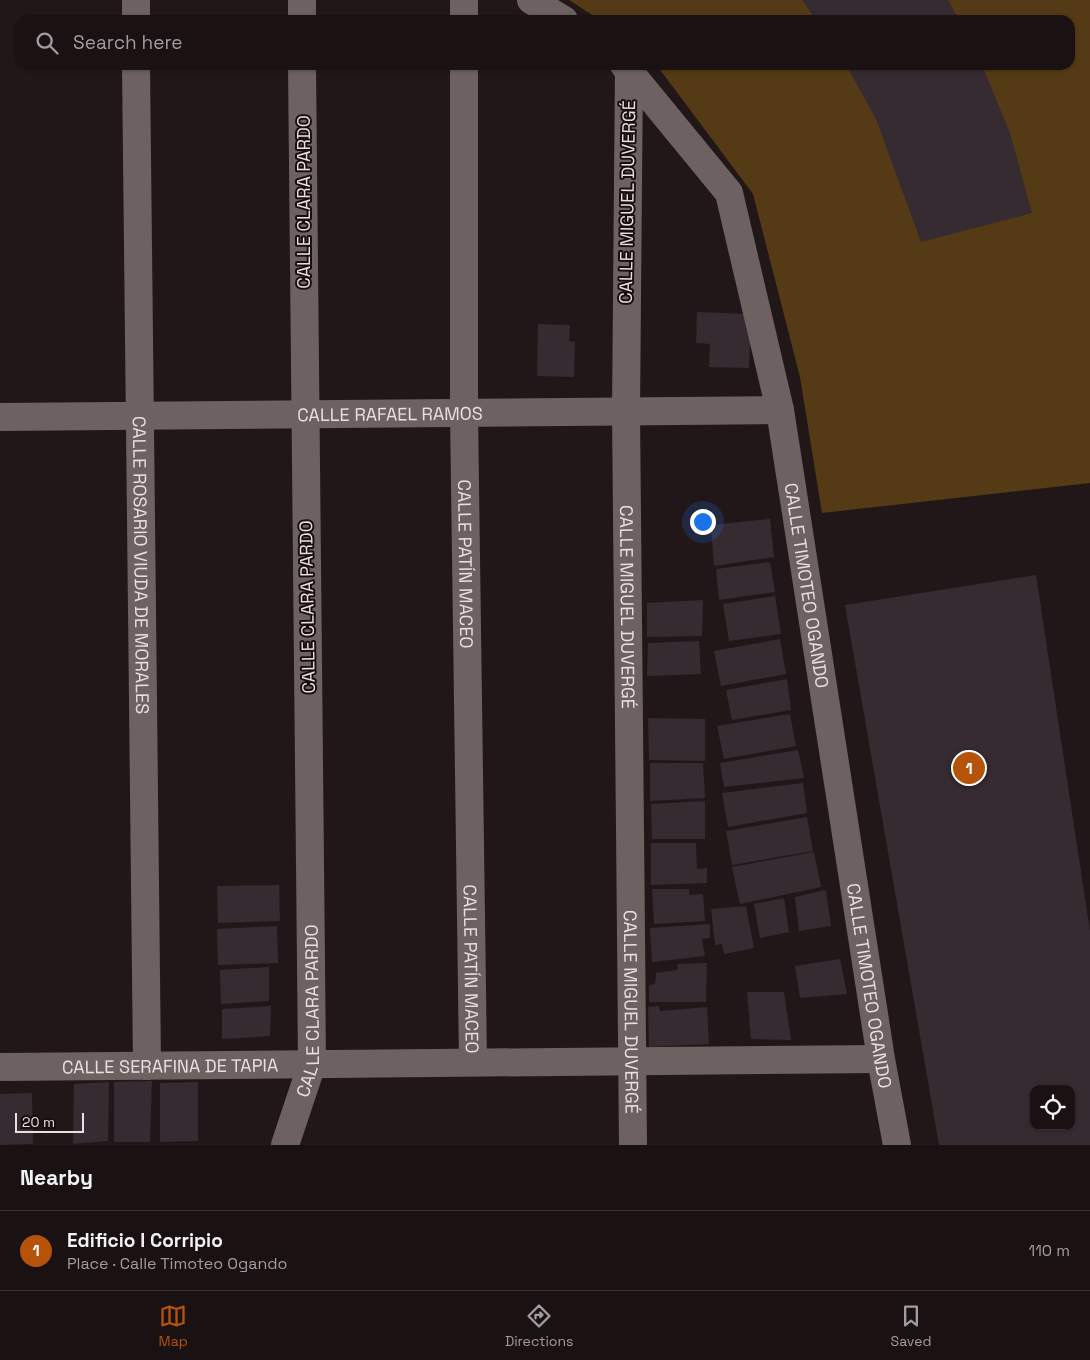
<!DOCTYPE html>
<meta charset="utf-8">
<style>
:root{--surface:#1a1112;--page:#271f20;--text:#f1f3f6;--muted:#9f9d9f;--line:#383132;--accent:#b45309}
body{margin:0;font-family:"Space Grotesk",sans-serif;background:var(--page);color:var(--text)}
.controls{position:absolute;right:15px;bottom:15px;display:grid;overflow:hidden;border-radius:10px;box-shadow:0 1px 4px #0004}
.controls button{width:45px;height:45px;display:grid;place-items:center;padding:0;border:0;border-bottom:1px solid var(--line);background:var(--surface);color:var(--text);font:25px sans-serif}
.scale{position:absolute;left:15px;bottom:12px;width:69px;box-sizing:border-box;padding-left:5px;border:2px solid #e8e0e0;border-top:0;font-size:14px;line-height:18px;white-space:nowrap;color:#e8e0e0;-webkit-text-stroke:4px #190e0f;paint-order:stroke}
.you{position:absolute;left:702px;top:521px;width:18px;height:18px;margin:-12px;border:4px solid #fff;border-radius:50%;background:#1a73e8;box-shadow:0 0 0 8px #1a73e833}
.badge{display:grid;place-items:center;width:32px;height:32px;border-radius:50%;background:var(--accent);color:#fff;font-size:16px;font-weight:700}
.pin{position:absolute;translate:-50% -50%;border:2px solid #fff;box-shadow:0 1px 5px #0006}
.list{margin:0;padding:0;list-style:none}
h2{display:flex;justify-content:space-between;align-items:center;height:65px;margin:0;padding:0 20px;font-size:21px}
h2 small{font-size:16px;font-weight:400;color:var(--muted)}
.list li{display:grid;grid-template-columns:32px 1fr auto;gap:15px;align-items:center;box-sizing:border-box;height:80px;padding:0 20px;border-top:1px solid var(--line)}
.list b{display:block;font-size:19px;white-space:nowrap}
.list p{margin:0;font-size:16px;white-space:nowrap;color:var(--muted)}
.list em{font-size:16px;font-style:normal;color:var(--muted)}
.icon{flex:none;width:28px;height:28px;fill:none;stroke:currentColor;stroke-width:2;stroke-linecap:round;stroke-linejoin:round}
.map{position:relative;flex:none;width:1090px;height:1145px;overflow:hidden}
.search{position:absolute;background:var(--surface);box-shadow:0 1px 4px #0004;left:15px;right:15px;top:15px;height:55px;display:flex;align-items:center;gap:12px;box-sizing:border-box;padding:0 18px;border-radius:15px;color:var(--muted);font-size:19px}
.sheet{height:145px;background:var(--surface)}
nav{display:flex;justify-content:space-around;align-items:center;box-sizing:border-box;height:70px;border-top:1px solid var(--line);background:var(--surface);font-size:14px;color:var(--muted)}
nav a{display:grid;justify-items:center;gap:2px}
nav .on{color:var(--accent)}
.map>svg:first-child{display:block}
</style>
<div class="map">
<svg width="1090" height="1145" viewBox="0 0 1090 1145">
<rect width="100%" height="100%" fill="#221718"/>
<!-- green -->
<path fill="#543b15" d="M569,0H1090V483L822,513L800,377L753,194L661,71L653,65H1070V20H600Z"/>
<!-- building -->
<path fill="#352b31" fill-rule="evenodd" d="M802,0H948L959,20H816Z
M846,65H982L1010,133L1032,213L921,242L876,119Z
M697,312L751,314L749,368L709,367L710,344L696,343Z
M538,324L570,325L569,341L575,342L574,377L537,376Z
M770,519L774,557L714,566L711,525Z
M770,562L775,592L719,600L716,569Z
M1036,575L1090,931V1145H939L845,605ZM1034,1089H1071V1126H1034Z
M775,596L781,634L729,641L723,604Z
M703,600L702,636L647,637V603Z
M780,639L786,674L721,686L714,651Z
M699,641L701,674L647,676L648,643Z
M787,679L791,710L732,720L726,690Z
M790,714L796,746L724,759L717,726Z
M648,718L705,719V761L649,760Z
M798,750L804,778L724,787L720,763Z
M650,763H703L705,798L650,801Z
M803,783L807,813L728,827L722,793Z
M705,801V839H652L651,804Z
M807,817L813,851L732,865L726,831Z
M651,843H696L697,869L707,868V883L651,885Z
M814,852L821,887L740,904L732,867Z
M279,885L280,921L218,923L217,886Z
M652,889H689V895L703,894L705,921L654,924Z
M826,890L831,926L799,931L795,897Z
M784,898L789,932L760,938L754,904Z
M746,906L754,948L724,954L722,944L715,945L711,909Z
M710,924V938L702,939L705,956L652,962L650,928Z
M277,926L278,963L218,965L217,929Z
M840,959L847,994L800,998L795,966Z
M707,963L706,1002H649V985L655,984L656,973L677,970L678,964Z
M269,967V1001L221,1004L220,970Z
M747,992H784L791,1040L751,1039Z
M271,1006L270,1036L222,1039V1009Z
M659,1006L660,1011L707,1007L709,1044L649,1047L648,1007Z
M152,1081L150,1142H114V1082Z
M109,1082L108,1141L73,1144L74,1084Z
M198,1082V1141L160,1142V1083Z
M32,1093L33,1144L0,1145V1094Z"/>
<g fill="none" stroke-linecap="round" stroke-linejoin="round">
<!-- minor -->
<g stroke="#6e6162" stroke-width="28">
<path d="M136,0V20"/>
<path d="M302,0V20"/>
<path d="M464,0V20"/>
<path d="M531,0L564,20"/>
<path id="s1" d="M136,65L147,1066"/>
<path id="s2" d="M464,65V412L473,1062"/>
<path id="s3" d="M624,65L729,193L780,410L881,1059L897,1145"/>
<path id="s4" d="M629,68L626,411L633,1145"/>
<path id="s5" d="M0,417L780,410"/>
<path id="s6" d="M0,1067L881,1059"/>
<path id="s7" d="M285,1145L312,1064L302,65"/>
</g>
</g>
<g text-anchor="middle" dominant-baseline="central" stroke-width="4" stroke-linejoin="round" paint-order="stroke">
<!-- street labels -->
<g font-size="18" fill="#e8e0e0" stroke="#190e0f">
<text transform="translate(303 202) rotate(-90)">CALLE CLARA PARDO</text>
<text transform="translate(627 202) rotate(-89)">CALLE MIGUEL DUVERGÉ</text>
<text stroke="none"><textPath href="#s5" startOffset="390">CALLE RAFAEL RAMOS</textPath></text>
<text stroke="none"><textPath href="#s2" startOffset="499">CALLE PATÍN MACEO</textPath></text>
<text stroke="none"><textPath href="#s1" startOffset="500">CALLE ROSARIO VIUDA DE MORALES</textPath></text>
<text stroke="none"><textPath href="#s3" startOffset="566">CALLE TIMOTEO OGANDO</textPath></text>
<text transform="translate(307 607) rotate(-91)">CALLE CLARA PARDO</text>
<text stroke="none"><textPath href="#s4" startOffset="539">CALLE MIGUEL DUVERGÉ</textPath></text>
<text stroke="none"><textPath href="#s2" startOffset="904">CALLE PATÍN MACEO</textPath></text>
<text stroke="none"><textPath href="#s3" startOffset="971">CALLE TIMOTEO OGANDO</textPath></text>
<text stroke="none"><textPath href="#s7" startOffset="138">CALLE CLARA PARDO</textPath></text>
<text stroke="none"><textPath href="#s4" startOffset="944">CALLE MIGUEL DUVERGÉ</textPath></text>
<text stroke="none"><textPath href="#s6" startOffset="170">CALLE SERAFINA DE TAPIA</textPath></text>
</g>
</g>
</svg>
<div class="controls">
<button><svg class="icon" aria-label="locate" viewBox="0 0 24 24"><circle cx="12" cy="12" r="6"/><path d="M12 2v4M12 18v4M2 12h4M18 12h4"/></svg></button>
</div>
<div class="scale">20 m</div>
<div class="you"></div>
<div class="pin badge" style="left:969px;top:768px">1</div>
<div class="search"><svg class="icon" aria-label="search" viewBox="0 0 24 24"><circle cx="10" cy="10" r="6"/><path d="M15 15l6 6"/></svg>Search here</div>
</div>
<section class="sheet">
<h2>Nearby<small></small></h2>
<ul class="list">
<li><span class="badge">1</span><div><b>Edificio I Corripio</b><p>Place · Calle Timoteo Ogando</p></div><em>110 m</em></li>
</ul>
</section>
<nav>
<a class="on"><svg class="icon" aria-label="map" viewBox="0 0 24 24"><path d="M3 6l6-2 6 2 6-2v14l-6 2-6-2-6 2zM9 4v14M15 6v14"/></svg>Map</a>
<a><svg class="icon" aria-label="directions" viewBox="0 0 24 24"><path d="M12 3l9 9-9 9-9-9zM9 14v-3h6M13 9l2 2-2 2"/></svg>Directions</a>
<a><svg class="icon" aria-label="saved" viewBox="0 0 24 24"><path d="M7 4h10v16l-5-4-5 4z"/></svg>Saved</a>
</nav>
